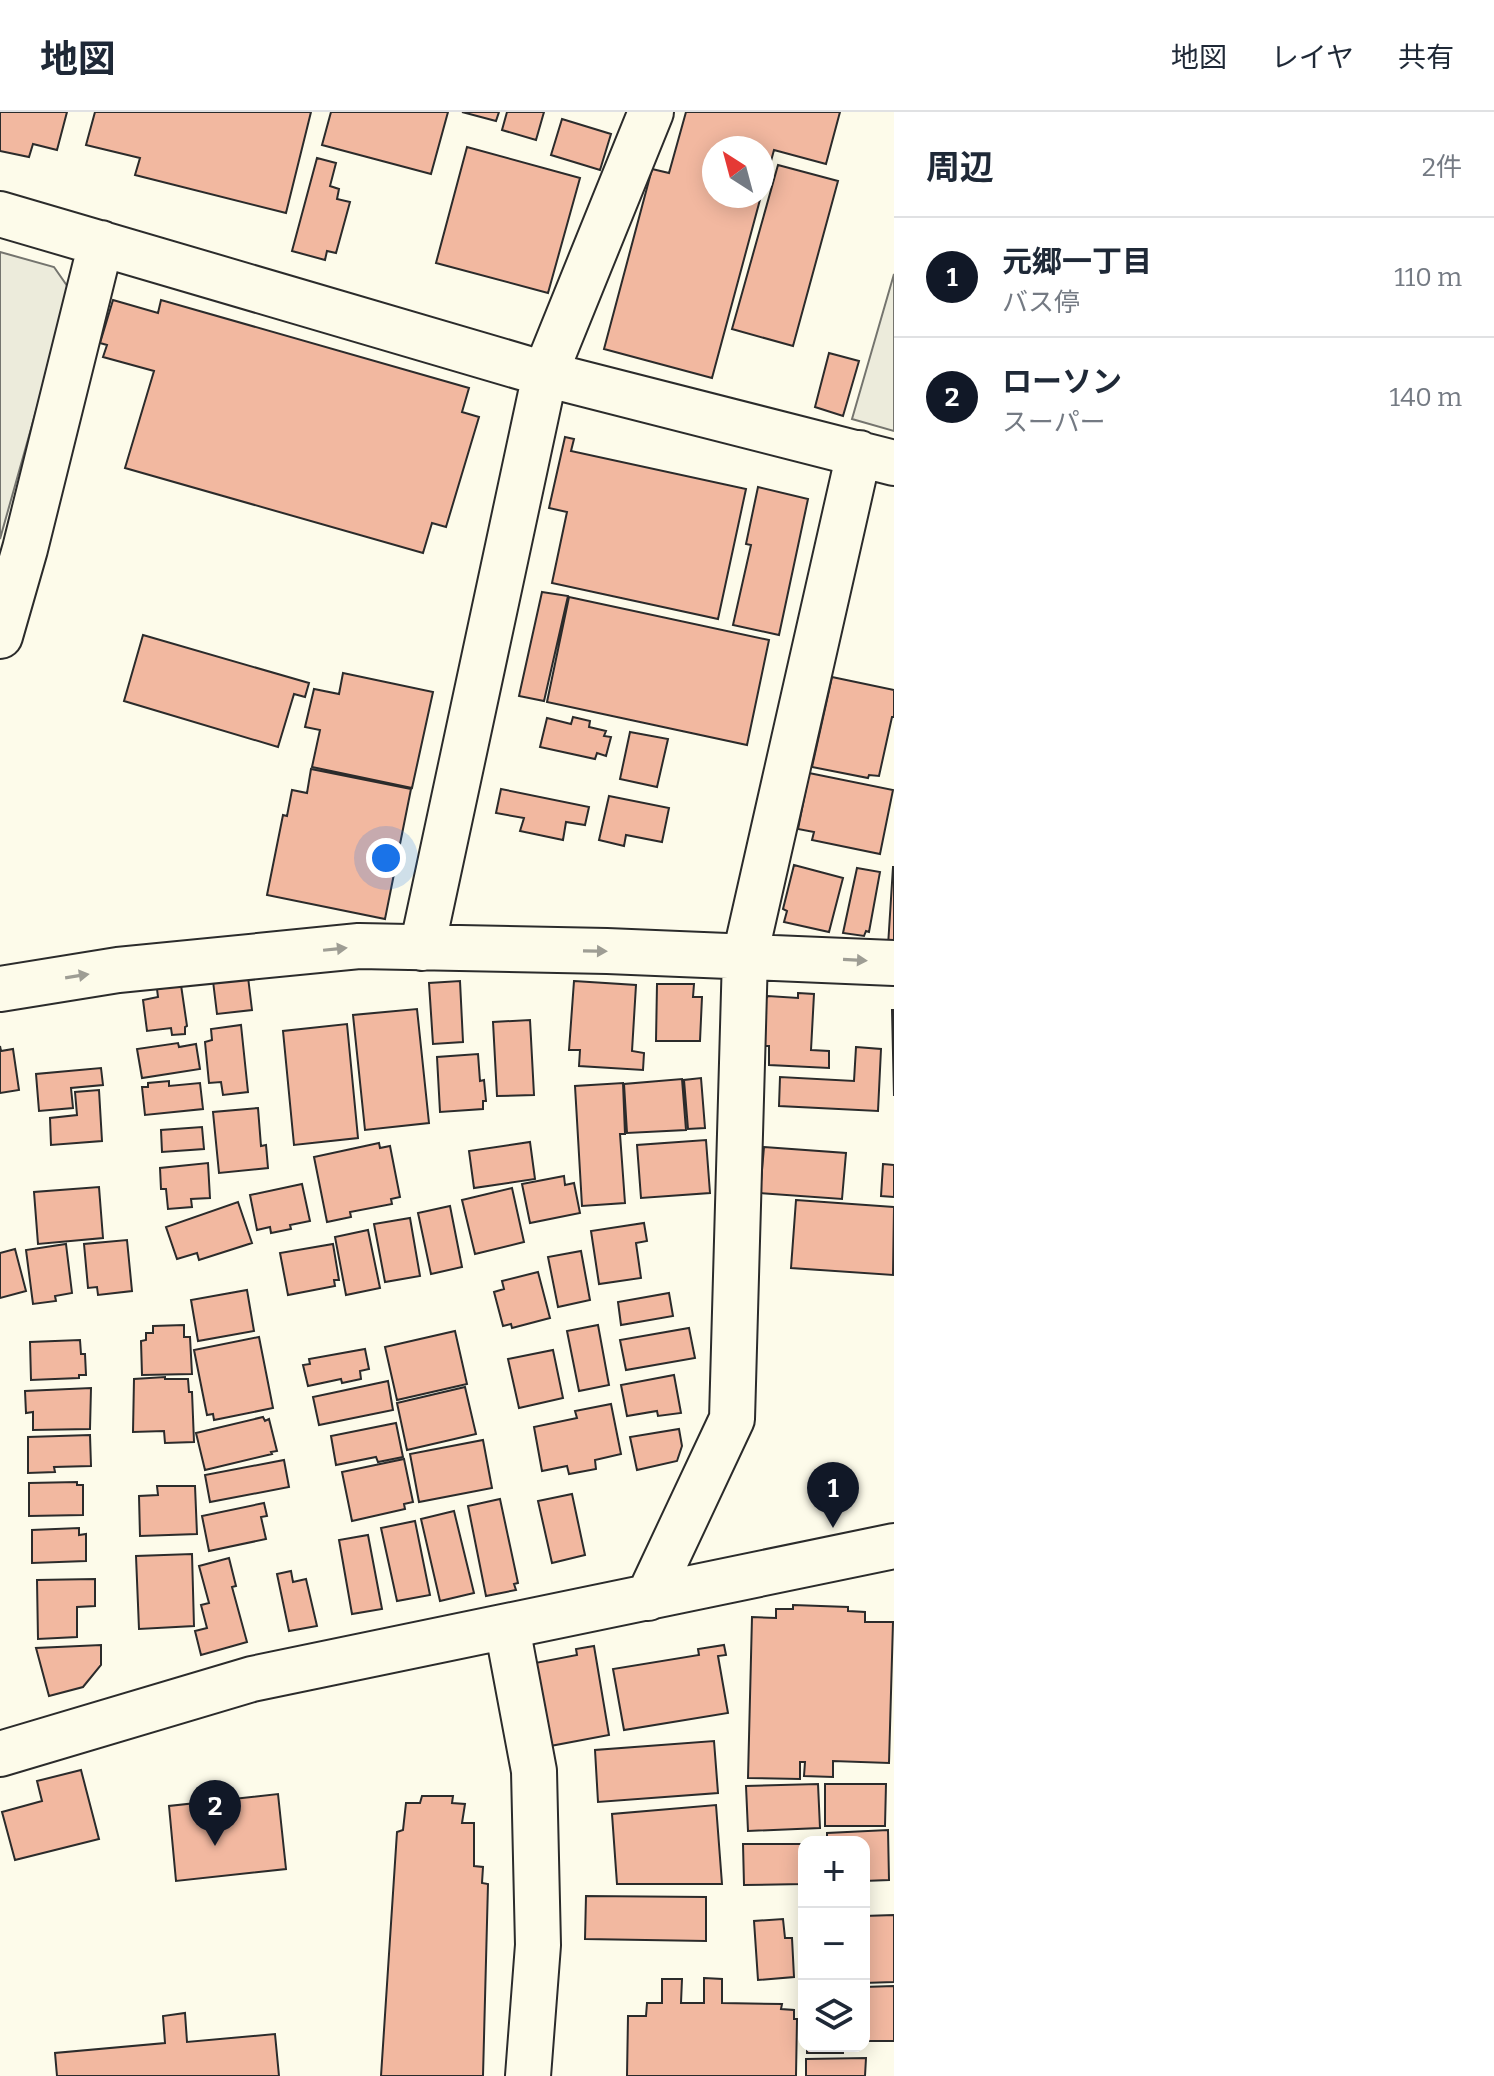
<!DOCTYPE html>
<html lang="ja">
<meta charset="utf-8">
<style>
:root{--surface:#fff;--page:#f6f6f7;--text:#1f2937;--muted:#747a83;--line:#e0e1e3;--accent:#111827}
body{margin:0;font-family:Bitter,"Noto Sans JP",serif;background:var(--page);color:var(--text)}
.controls{position:absolute;right:24px;bottom:24px;display:grid;overflow:hidden;border-radius:16px;box-shadow:0 4px 20px #0003}
.controls button{width:72px;height:72px;display:grid;place-items:center;padding:0;border:0;border-bottom:2px solid var(--line);background:var(--surface);color:var(--text);font:40px sans-serif}
.compass{position:absolute;left:702px;top:24px;width:72px;height:72px;border-radius:50%;background:var(--surface);box-shadow:0 4px 20px #0003;rotate:324deg}
.you{position:absolute;left:386px;top:746px;width:28px;height:28px;margin:-20px;border:6px solid #fff;border-radius:50%;background:#1a73e8;box-shadow:0 0 0 12px #1a73e833}
.badge{display:grid;place-items:center;width:52px;height:52px;border-radius:50%;background:var(--accent);color:#fff;font-size:26px;font-weight:700}
.pin{position:absolute;translate:-50% -66px;filter:drop-shadow(0 2px 4px #0008)}
.pin::after{content:'';position:absolute;top:42px;width:28px;height:24px;background:inherit;clip-path:polygon(0 0,100% 0,50% 100%)}
.list{margin:0;padding:0;list-style:none}
h2{display:flex;justify-content:space-between;align-items:center;height:104px;margin:0;padding:0 32px;font-size:34px}
h2 small{font-size:26px;font-weight:400;color:var(--muted)}
.list li{display:grid;grid-template-columns:52px 1fr auto;gap:24px;align-items:center;box-sizing:border-box;height:120px;padding:0 32px;border-top:2px solid var(--line)}
.list b{display:block;font-size:30px;white-space:nowrap}
.list p{margin:0;font-size:26px;white-space:nowrap;color:var(--muted)}
.list em{font-size:26px;font-style:normal;color:var(--muted)}
.icon{flex:none;width:44px;height:44px;fill:none;stroke:currentColor;stroke-width:2;stroke-linecap:round;stroke-linejoin:round}
.map{position:relative;flex:none;width:894px;height:1964px;overflow:hidden}
header{display:flex;align-items:center;gap:48px;box-sizing:border-box;height:112px;padding:0 40px;background:var(--surface);border-bottom:2px solid var(--line)}
header strong{font-size:38px}
nav{display:flex;gap:44px;margin-inline-start:auto;font-size:28px}
main{display:flex}
aside{flex:1;background:var(--surface)}
.map>svg:first-child{display:block}
</style>
<header>
<strong>地図</strong>
<nav><a>地図</a><a>レイヤ</a><a>共有</a></nav>
</header>
<main>
<div class="map">
<svg width="894" height="1964" viewBox="0 0 894 1964">
<rect width="100%" height="100%" fill="#fdfbea"/>
<!-- green -->
<path fill="#ecebdb" stroke="#74746e" stroke-width="2" d="M0,140L54,155L70,178L0,427Z
M894,162V319L852,307Z"/>
<!-- building -->
<path fill="#f2b8a0" stroke="#2b2b2b" stroke-width="2" d="M0,0H67L57,38L33,32L29,45L0,39Z
M95,0H311L286,101L135,63L140,46L86,33Z
M331,0H448L431,62L322,33Z
M462,0H499L496,9Z
M507,0H544L536,28L502,18Z
M686,0H840L826,52L774,38L762,82V36H714V84H761L712,266L604,237L652,57L669,61Z
M562,7L611,22L600,58L551,43Z
M467,35L580,66L548,181L436,151Z
M317,46L336,51L330,74L339,77L337,87L350,90L336,141L327,139L325,148L292,139Z
M778,53L838,69L793,234L732,217Z
M113,188L158,201L161,188L469,276L462,300L479,305L446,415L432,411L423,441L125,356L154,259L103,245L107,233L100,231Z
M829,241L859,249L843,304L815,295Z
M565,325L574,327L571,339L746,377L718,507L552,471L567,400L549,396Z
M758,375L808,387L779,523L733,513L751,433L746,432Z
M542,480L568,484L544,589L519,584Z
M569,485L769,528L747,633L547,590Z
M143,523L309,571L305,585L294,582L278,635L124,589Z
M343,561L433,580L412,676L312,655L320,618L305,615L314,577L339,582Z
M832,565L894,578V605H892L879,664L869,663L868,666L812,655Z
M573,605L590,609L589,615L606,619L604,624L611,625L606,644L597,641L595,647L540,635L547,606L571,612Z
M630,620L668,627L657,675L620,667Z
M311,657L411,677L385,807L267,783L283,703L287,704L292,678L307,681Z
M809,661L893,678L880,742L812,728L814,720L798,717Z
M501,677L589,695L585,713L566,710L563,728L520,719L524,706L496,701Z
M609,684L669,696L662,730L626,723L624,734L599,728Z
M794,753L843,766L829,820L784,810L787,799L783,797Z
M893,755H894V834H888Z
M857,756L880,760L869,820L866,819L864,824L843,821Z
M248,865L252,898L217,902L213,869Z
M460,869L463,930L433,932L429,871Z
M574,869L636,873L632,939L644,941L643,958L579,954L580,938H569Z
M657,872H694L693,885H702L700,929H656Z
M181,873L187,914L185,915V922L172,923L171,916L147,919L143,888L158,885L157,877Z
M798,881L814,882L811,938L829,939V956L769,953V934H764L766,902H762L763,890L768,884L798,886Z
M417,897L429,1011L365,1018L353,903Z
M892,898H894V984Z
M530,908L534,983L497,984L493,910Z
M347,912L358,1026L294,1033L283,919Z
M241,913L248,980L223,983L221,970L209,971L205,930L212,928L211,917Z
M178,931L179,935L196,932L200,957L142,966L137,937Z
M0,934L1,939L13,937L19,978L0,981Z
M856,935L881,937L878,999L779,994L780,965L854,969Z
M478,942L480,969L484,968L486,989H483V997L440,1000L437,945Z
M101,956L103,973L71,976L73,996L39,999L36,962Z
M701,966L705,1016L688,1017L684,968Z
M682,967L686,1018L627,1021L624,972Z
M169,969V974L200,971L203,997L145,1003L142,975H148V971Z
M623,971L625,1022H620L625,1091L582,1094L575,974Z
M99,978L102,1029L51,1033L50,1006L77,1003L75,980Z
M258,996L261,1034L266,1033L268,1056L219,1061L213,1000Z
M202,1015L204,1037L162,1040L161,1018Z
M706,1028L710,1081L641,1086L637,1033Z
M530,1030L535,1067L474,1076L469,1039Z
M379,1031L380,1036L390,1034L400,1085L391,1087L392,1092L350,1100L351,1105L327,1110L314,1045Z
M764,1035L846,1041L842,1087L760,1081Z
M208,1051L210,1086L191,1087L192,1095L168,1097L166,1077H161L160,1056Z
M883,1052L894,1053V1085L881,1084Z
M564,1064L565,1073L574,1071L580,1101L530,1111L522,1072Z
M302,1072L310,1109L290,1113L291,1117L271,1121L270,1115L257,1118L250,1083Z
M99,1075L103,1126L38,1132L34,1080Z
M512,1076L524,1130L475,1142L462,1088Z
M796,1088L894,1095L893,1163L791,1156Z
M238,1090L252,1131L199,1148L197,1141L177,1147L166,1115Z
M450,1094L462,1155L431,1162L418,1101Z
M410,1106L420,1164L385,1170L374,1112Z
M644,1111L647,1129L636,1131L641,1166L599,1172L591,1119Z
M368,1118L380,1176L346,1183L335,1125Z
M127,1128L132,1179L98,1183L97,1175L88,1176L84,1132Z
M66,1132L72,1181L55,1184L56,1189L33,1192L26,1138Z
M333,1132L339,1168H334L335,1174L288,1183L280,1141Z
M15,1137L26,1179L0,1186V1141Z
M581,1139L590,1188L558,1195L548,1145Z
M538,1160L550,1206L512,1216L511,1212L503,1214L494,1180L504,1177L502,1169Z
M247,1178L254,1219L198,1229L191,1188Z
M669,1181L673,1204L621,1213L618,1190Z
M184,1213V1225H190L192,1262L142,1263L141,1229L146,1228V1221H153V1214Z
M598,1213L609,1273L579,1279L567,1219Z
M689,1216L695,1246L626,1258L620,1228Z
M455,1219L467,1272L397,1288L385,1235Z
M259,1225L273,1296L214,1308L213,1302L207,1303L194,1238Z
M80,1228L81,1242H85L86,1263H79V1266L31,1268L30,1230Z
M365,1237L369,1257L360,1259L361,1267L342,1271L341,1267L308,1274L303,1253L310,1252L309,1247Z
M553,1238L563,1286L519,1296L508,1247Z
M674,1263L681,1301L658,1304L657,1299L627,1304L621,1273Z
M165,1265V1267H188L189,1280H192L194,1330L165,1331L164,1319L133,1320L134,1267Z
M388,1269L393,1298L319,1313L313,1285Z
M465,1275L476,1322L407,1338L397,1291Z
M91,1276L90,1317L33,1318V1300L26,1301L25,1279Z
M611,1292L621,1342L595,1348L596,1357L569,1362L567,1354L542,1359L534,1315L577,1306L575,1299Z
M263,1305L265,1309L269,1307L277,1339L271,1340L272,1342L205,1358L196,1321Z
M396,1311L403,1345L378,1350L376,1345L336,1353L331,1324Z
M679,1317L682,1334L677,1349L637,1358L630,1325Z
M90,1323L91,1354L54,1355L55,1360L28,1361V1325Z
M483,1328L492,1376L419,1390L410,1342Z
M404,1347L413,1390L404,1392L405,1397L352,1409L342,1360Z
M284,1348L289,1375L210,1390L205,1363Z
M77,1370V1373H83V1403L29,1404V1371Z
M157,1374H195L197,1422L140,1424L139,1384L158,1383Z
M572,1382L585,1443L552,1451L538,1389Z
M500,1387L518,1471L514,1472L516,1478L486,1484L468,1394Z
M264,1391L267,1404L261,1405L266,1427L209,1439L202,1404Z
M454,1399L474,1481L440,1489L421,1407Z
M415,1409L430,1483L397,1489L381,1416Z
M79,1416V1423L86,1422V1449L32,1451V1418Z
M368,1423L382,1497L352,1502L339,1428Z
M192,1442L194,1514L139,1517L136,1444Z
M229,1446L236,1474L232,1475L247,1530L201,1543L195,1519L207,1516L201,1493L209,1491L199,1454Z
M291,1459L293,1470L306,1467L317,1514L289,1519L277,1462Z
M95,1467V1494L77,1495V1525L38,1527L37,1468Z
M793,1493L848,1495V1499L865,1500V1510H893L889,1651L833,1649V1665L804,1664L805,1650H800V1667L748,1666L752,1505L776,1506V1497H793Z
M101,1533V1553L83,1575L49,1584L36,1536Z
M724,1533L726,1543L718,1544L728,1601L624,1618L613,1557L699,1543L698,1537Z
M594,1534L609,1623L545,1635L530,1552L577,1543L576,1537Z
M714,1629L718,1681L598,1690L595,1638Z
M81,1658L99,1727L15,1748L2,1700L42,1689L37,1669Z
M818,1672L820,1716L748,1719L746,1674Z
M825,1672H886L885,1714H825Z
M278,1682L286,1757L176,1769L169,1694Z
M422,1684H453L452,1691L465,1692L462,1711H474V1754L483,1755L482,1771L488,1772L483,1964H381L397,1720L403,1718L406,1691H420Z
M716,1693L722,1772H617L612,1702Z
M888,1718L889,1768L864,1769V1730H827V1721Z
M743,1732H804V1772L744,1773Z
M586,1784L706,1785V1829L585,1827Z
M894,1803V1870L864,1871V1804Z
M783,1807L785,1826H792L794,1865L758,1868L754,1809Z
M704,1866L722,1867V1891L782,1892L781,1897L794,1898V1907H797L796,1964H627L628,1904H646L647,1891H662V1867H682L681,1891H704Z
M894,1874V1929H864V1875Z
M185,1901L187,1930L275,1922L279,1964H57L55,1941L165,1931L163,1904Z
M807,1934H843V1941H807Z
M866,1946L865,1964H806V1947Z"/>
<g fill="none" stroke-linecap="round" stroke-linejoin="round">
<!-- minor casing -->
<g stroke="#2b2b2b" stroke-width="48">
<path id="minor" d="M0,102L545,262L894,351
M0,524L25,437L101,131
M422,836L545,262L651,0
M0,877L118,858L359,834L607,839L894,851
M648,1486L732,1307L745,844L859,341
M507,1515L534,1659L538,1833L528,1964
M0,1642L252,1567L894,1434"/>
</g>
<!-- minor -->
<use href="#minor" stroke="#fdfbea" stroke-width="44"/>
</g>
<!-- one-way arrows -->
<defs><path id="oneway-solid" d="M-6-.8H1V-3.2L6.5 0L1 3.2V.8H-6Z" transform="scale(2)"/></defs>
<g fill="#9e9d94">
<use href="#oneway-solid" transform="translate(335 837) rotate(-6)"/>
<use href="#oneway-solid" transform="translate(595 839) rotate(1)"/>
<use href="#oneway-solid" transform="translate(855 848) rotate(3)"/>
<use href="#oneway-solid" transform="translate(77 864) rotate(-9)"/>
</g>
</svg>
<div class="controls">
<button>+</button>
<button>−</button>
<button><svg class="icon" aria-label="layers" viewBox="0 0 24 24"><path d="M12 4l9 5-9 5-9-5zM3 14l9 5 9-5"/></svg></button>
</div>
<svg class="compass" viewBox="-18 -18 36 36"><path d="M0-13l5 13h-10z" fill="#e53935"/><path d="M0 13l5-13h-10z" fill="#747a83"/></svg>
<div class="you"></div>
<div class="pin badge" style="left:833px;top:1416px">1</div>
<div class="pin badge" style="left:215px;top:1734px">2</div>
</div>
<aside>
<h2>周辺<small>2件</small></h2>
<ul class="list">
<li><span class="badge">1</span><div><b>元郷一丁目</b><p>バス停</p></div><em>110 m</em></li>
<li><span class="badge">2</span><div><b>ローソン</b><p>スーパー</p></div><em>140 m</em></li>
</ul>
</aside>
</main>
